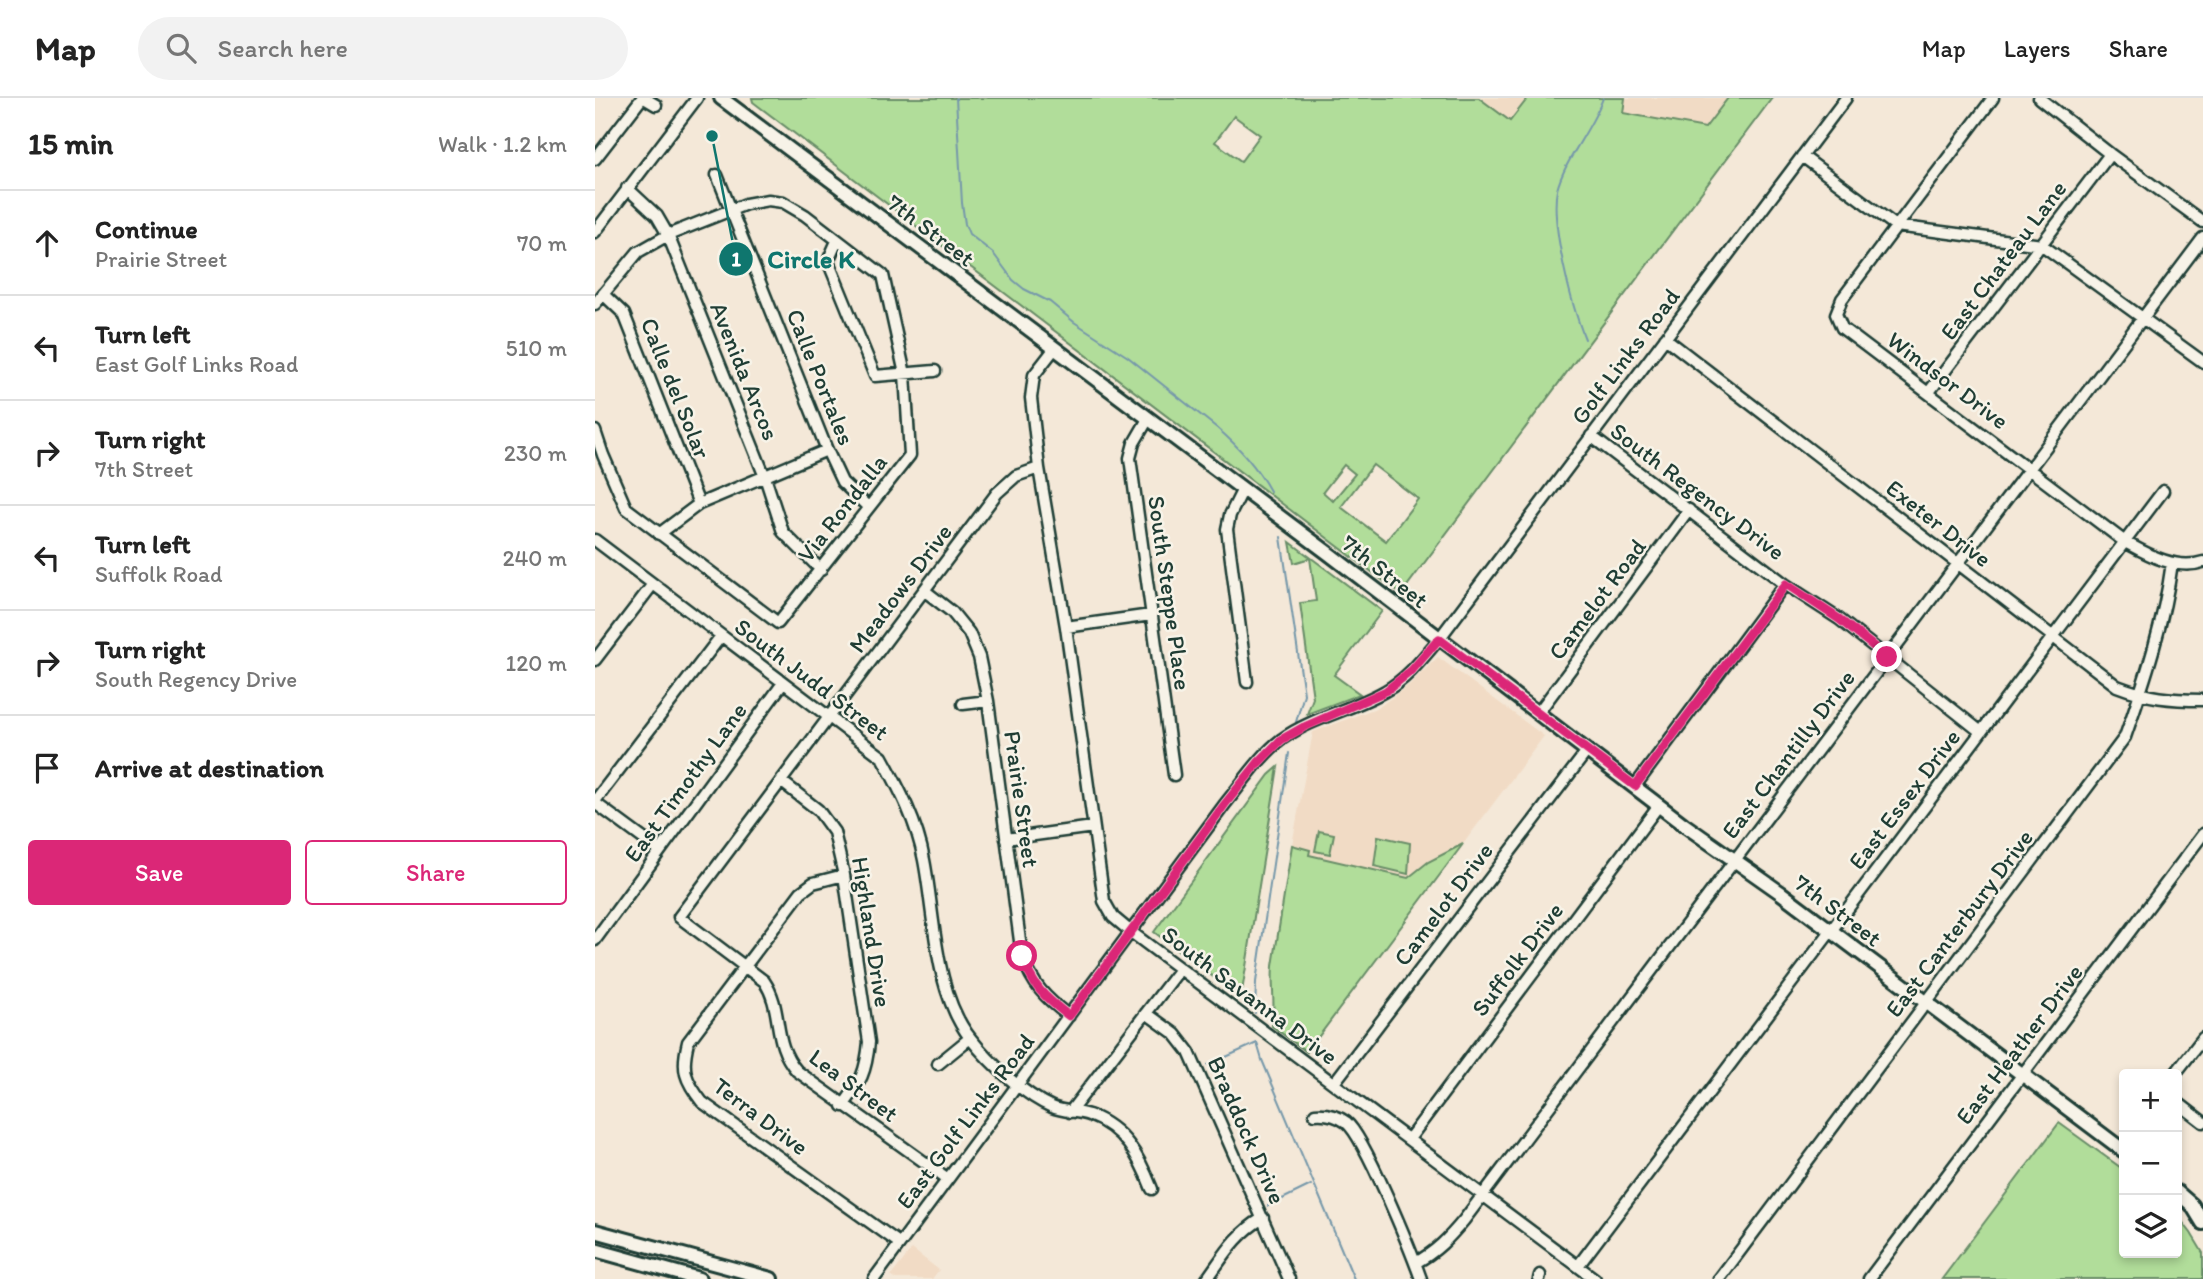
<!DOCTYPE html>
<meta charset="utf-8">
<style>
:root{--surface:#fff;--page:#f2f2f2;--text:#222;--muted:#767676;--line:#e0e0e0;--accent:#db2777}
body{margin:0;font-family:Itim,sans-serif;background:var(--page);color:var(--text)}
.controls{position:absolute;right:21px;bottom:21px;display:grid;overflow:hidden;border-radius:7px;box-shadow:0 4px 10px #0003}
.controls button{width:63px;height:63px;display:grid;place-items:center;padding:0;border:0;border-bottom:2px solid var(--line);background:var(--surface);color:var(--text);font:35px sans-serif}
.stop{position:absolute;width:21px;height:21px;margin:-16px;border:5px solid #db2777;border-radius:50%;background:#fff}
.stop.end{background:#db2777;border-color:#fff;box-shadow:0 2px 7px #0008}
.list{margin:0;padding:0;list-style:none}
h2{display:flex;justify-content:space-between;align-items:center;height:91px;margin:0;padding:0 28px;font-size:30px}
h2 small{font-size:23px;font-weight:400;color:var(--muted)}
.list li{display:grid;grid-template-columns:46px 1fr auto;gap:21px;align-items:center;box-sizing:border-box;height:105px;padding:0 28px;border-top:2px solid var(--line)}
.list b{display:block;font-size:26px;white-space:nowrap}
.list p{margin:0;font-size:23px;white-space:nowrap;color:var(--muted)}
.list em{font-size:23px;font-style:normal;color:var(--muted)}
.actions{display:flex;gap:14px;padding:21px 28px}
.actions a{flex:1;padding:16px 0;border:2px solid var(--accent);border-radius:7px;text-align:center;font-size:24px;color:var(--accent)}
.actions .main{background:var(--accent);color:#fff}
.icon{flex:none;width:38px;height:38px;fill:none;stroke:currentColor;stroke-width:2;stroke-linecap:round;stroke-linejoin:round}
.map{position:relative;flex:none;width:1608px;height:1181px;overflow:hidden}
header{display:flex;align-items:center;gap:42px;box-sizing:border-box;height:98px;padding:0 35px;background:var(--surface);border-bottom:2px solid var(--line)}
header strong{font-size:33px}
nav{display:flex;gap:38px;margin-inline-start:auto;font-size:24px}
.search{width:490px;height:63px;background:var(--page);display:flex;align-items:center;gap:18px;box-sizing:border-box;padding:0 24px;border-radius:38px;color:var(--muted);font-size:26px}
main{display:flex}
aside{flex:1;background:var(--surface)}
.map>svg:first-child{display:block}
</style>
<header>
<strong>Map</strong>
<div class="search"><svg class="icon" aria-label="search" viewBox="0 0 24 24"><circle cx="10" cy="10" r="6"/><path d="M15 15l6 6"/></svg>Search here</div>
<nav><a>Map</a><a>Layers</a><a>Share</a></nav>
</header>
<main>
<aside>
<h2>15 min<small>Walk · 1.2 km</small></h2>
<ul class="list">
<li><svg class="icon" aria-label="ahead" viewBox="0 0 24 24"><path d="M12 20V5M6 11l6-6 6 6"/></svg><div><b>Continue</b><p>Prairie Street</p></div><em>70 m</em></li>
<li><svg class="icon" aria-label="left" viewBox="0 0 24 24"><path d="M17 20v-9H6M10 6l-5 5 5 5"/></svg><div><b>Turn left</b><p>East Golf Links Road</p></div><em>510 m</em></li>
<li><svg class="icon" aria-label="right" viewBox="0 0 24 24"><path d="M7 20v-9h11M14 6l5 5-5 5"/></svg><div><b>Turn right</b><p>7th Street</p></div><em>230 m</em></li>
<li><svg class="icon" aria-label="left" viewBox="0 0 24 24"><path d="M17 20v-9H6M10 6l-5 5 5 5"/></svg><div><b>Turn left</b><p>Suffolk Road</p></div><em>240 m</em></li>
<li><svg class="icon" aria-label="right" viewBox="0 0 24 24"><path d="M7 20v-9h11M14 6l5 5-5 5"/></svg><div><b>Turn right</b><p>South Regency Drive</p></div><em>120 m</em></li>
<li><svg class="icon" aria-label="arrive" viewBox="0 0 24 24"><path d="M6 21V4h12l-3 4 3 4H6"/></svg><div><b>Arrive at destination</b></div></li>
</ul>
<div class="actions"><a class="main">Save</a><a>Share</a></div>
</aside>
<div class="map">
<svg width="1608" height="1181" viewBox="0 0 1608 1181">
<rect width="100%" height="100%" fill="#f4e8d8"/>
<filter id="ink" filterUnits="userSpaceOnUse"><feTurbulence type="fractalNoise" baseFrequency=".0143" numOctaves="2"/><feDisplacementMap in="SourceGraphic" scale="14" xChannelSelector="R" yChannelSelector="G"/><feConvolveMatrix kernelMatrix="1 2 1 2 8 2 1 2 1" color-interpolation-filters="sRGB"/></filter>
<g filter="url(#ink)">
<!-- built -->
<path fill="#f1dbc5" d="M884,0H933L915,24Z
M1030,0H1133L1110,30L1028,15Z
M843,559L949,638L868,746L833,764L813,781L714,757L697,747L718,634L784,609L814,587Z
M317,1151L344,1172L337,1181H300L296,1178Z"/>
<!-- green -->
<path fill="#b1dd9a" stroke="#688d67" stroke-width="2" fill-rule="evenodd" d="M157,0H884L915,23L933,0H1030L1028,15L1110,30L1133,0H1177L806,496L158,4ZM639,18L665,37L646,63L620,44ZM749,367L760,376L738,403L728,394ZM778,367L823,401L791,443L746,409Z
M695,444L787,513L739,577L765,596L712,616L718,600L705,505L721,503L715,460L699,465Z
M683,669L646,900L559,834L674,677Z
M724,733L739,736L735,756L720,753Z
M783,738L815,745L813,776L779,768Z
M868,746L712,954L677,928C681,908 676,889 678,868L697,747L715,752L714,757L813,780L833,764Z
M1464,1025L1529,1072V1155H1582V1117L1596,1135L1608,1155V1181H1347Z"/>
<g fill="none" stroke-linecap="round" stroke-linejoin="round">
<!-- stream -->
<path stroke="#7698aa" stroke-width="2" d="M361,0L367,105L370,126L374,136L398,155L418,182L429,191L455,204L479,224L533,259L622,330C643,348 662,369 675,393
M990,241C977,209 955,125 962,92C970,61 997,31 1008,0
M686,439L709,596L701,624
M660,915L661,884L694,655
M613,967L662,945L667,962L759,1181
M673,1108L716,1087"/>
<!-- minor casing -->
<g stroke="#1f3d34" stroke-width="15">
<path id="minor" d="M49,0L61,7
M1398,0L1247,201L1241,216L1247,230L1530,444C1552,456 1581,473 1608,464
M1444,0L1515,56L1608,124
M1207,58L1301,128L1447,147L1608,264
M0,61L47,0
M122,77L232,352L247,384L273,409
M32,90L62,118L73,137L170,379L188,434L226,472
M0,134L102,0
M242,143L233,163L280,278L340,273
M8,196L29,216L104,406
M0,206L43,154L73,137L151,106L173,102L188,104L210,117L288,177L310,276L315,357L183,525L31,410L8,357L0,333
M1070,240L1522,588C1553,600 1575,602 1608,602
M460,250L439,277L436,300L444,370L471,529L509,803L518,819L536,834L1000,1181
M1334,294L1515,56
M553,321L539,345L535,360L579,677
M996,338L1190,486L1244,521L1386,634
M648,391L635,417L632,431L652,584
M64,436L104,406L232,352
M0,442L287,659C305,692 322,724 329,762C340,818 339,895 376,941C395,965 429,997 457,1009C469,1014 482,1013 494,1017C529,1030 544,1058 557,1091
M330,493L357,514L374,535L384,559L393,603L427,858C438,887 449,899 474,918
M471,529L556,517
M0,562L58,486
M368,606L393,603
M943,615L1094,412
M186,683L223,712L239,734L249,777L274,944C271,975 266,983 248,1008
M1040,688L1190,486
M0,703L126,538
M0,705L65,753
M411,741L498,729
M249,777L218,785L206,794L93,944C86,972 90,982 107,1004L304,1145
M0,842L188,585
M551,915L580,936L594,954L694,1181
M343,966L375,940
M1580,976L1608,940
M739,985L992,653
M1582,1004L1608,1024
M475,1014L585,871
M720,1016C732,1015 741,1017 751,1024C770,1039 816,1153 826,1181
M814,1041L1064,707
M353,1081L202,973C176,944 189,912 169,883L84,819L402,395L421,378L444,370
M820,1165C841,1154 854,1140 869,1122L1608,140
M983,1168L1568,393
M279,1181L630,706C648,684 665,658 687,641C718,619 757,612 790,593C812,581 828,560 844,541L1251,0
M612,1181C630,1156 641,1136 668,1120
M944,1181L945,1177
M1124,1181L1530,639C1550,582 1569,524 1577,465
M1274,1181L1608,736"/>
</g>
<!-- major casing -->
<g stroke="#1f3d34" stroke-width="18">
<path id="major" d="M126,0L733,455L1088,726L1186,795L1529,1053
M1582,1094L1597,1107L1608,1125
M0,1133L176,1181
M0,1152L104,1181"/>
</g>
<!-- minor -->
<use href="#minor" stroke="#f7f3e8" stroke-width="10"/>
<!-- major -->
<use href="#major" stroke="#f7f3e8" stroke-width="12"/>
</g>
</g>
<g fill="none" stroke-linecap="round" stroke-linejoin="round" filter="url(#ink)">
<!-- route -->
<path stroke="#db2777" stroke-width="9" d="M427,858C437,888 449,899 474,918L630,706L663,665L686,642L709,629L791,593L817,572L844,541L1040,688L1191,486L1244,521L1292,559"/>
</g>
<g text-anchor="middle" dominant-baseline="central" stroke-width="5" stroke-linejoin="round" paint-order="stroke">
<!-- street labels -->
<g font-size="24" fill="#1f3d34" stroke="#f7f3e8">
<text transform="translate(336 132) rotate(37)">7th Street</text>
<text transform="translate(1408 162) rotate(-53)">East Chateau Lane</text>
<text transform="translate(1030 258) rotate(-53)">Golf Links Road</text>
<text transform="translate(150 273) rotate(68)">Avenida Arcos</text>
<text transform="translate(226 279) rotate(68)">Calle Portales</text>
<text transform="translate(1353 282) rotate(37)">Windsor Drive</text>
<text transform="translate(81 290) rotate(68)">Calle del Solar</text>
<text transform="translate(1103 393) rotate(37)">South Regency Drive</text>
<text transform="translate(247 410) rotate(-52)">Via Rondalla</text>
<text transform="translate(1344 425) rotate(38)">Exeter Drive</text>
<text transform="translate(790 473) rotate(38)">7th Street</text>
<text transform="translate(305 490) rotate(-53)">Meadows Drive</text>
<text transform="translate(575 495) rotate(82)">South Steppe Place</text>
<text transform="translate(1002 501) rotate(-53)">Camelot Road</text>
<text transform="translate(217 581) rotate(37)">South Judd Street</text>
<text transform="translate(1193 656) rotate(-53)">East Chantilly Drive</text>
<text transform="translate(90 684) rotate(-54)">East Timothy Lane</text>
<text transform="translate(427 701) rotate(82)">Prairie Street</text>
<text transform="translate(1309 701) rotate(-53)">East Essex Drive</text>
<text transform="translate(848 806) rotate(-53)">Camelot Drive</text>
<text transform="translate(1243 812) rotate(37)">7th Street</text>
<text transform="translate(1364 825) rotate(-53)">East Canterbury Drive</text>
<text transform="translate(277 834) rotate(81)">Highland Drive</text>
<text transform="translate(922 861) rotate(-53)">Suffolk Drive</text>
<text transform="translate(655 897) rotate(37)">South Savanna Drive</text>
<text transform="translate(1424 946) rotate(-53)">East Heather Drive</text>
<text transform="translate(259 987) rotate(37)">Lea Street</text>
<text transform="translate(166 1018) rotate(37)">Terra Drive</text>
<text transform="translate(370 1023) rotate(-53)">East Golf Links Road</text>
<text transform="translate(652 1032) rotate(66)">Braddock Drive</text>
</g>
</g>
<!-- callouts -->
<path fill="none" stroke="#0f766e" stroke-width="2.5" d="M117 38L141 161"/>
<g fill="#0f766e" stroke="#f7f3e8" stroke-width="2.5">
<circle cx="117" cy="38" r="7"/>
<circle cx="141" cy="161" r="18"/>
</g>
<g font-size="21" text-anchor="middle" font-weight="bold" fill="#fff">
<text x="141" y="168">1</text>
</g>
<g font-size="26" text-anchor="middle" font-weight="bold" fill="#0f766e" stroke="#f7f3e8" stroke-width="5" stroke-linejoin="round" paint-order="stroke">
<text x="216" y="170">Circle K</text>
</g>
</svg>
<div class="controls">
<button>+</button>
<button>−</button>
<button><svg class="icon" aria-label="layers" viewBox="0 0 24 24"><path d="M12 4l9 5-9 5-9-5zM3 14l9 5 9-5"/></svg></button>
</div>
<div class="stop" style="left:427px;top:858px"></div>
<div class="stop end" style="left:1292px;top:559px"></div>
</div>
</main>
